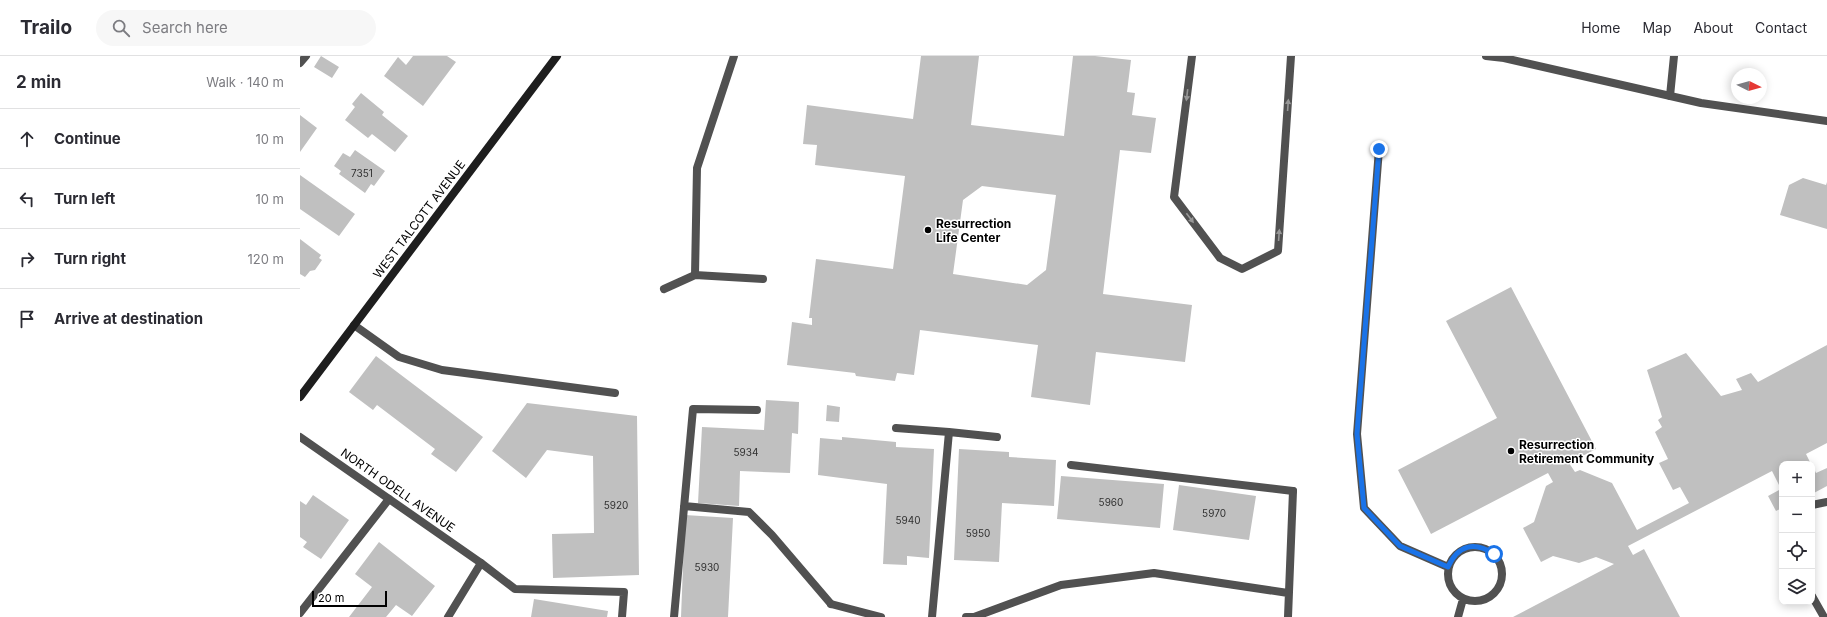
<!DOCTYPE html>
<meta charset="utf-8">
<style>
:root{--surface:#fff;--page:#f7f7f7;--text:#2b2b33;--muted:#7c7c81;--line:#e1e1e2}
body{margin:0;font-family:Inter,sans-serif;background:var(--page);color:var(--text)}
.controls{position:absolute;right:12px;bottom:12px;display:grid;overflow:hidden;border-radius:8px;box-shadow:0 2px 10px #0003}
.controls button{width:36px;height:36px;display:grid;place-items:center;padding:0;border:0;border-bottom:1px solid var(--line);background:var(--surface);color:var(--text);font:20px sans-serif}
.compass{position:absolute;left:1431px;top:12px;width:36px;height:36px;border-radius:50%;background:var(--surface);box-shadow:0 2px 10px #0003;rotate:95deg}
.scale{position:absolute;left:12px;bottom:10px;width:75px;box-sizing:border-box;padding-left:4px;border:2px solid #000;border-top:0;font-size:11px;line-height:14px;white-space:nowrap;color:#000;-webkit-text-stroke:3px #fff;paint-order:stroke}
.stop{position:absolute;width:12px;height:12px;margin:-9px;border:3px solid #1a73e8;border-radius:50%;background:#fff}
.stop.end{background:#1a73e8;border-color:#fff;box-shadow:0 1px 4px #0008}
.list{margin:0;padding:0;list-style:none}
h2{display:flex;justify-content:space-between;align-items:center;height:52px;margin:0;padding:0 16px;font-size:17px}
h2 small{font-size:13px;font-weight:400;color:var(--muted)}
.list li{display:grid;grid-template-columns:26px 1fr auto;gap:12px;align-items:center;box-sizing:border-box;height:60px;padding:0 16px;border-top:1px solid var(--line)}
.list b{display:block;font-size:15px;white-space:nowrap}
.list em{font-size:13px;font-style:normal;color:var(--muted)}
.icon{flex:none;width:22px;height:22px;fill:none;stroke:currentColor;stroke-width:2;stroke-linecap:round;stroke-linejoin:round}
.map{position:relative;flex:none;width:1527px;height:561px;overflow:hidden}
header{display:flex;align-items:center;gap:24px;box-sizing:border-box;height:56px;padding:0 20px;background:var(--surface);border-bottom:1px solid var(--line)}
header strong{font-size:19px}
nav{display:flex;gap:22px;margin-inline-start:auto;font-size:14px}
.search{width:280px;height:36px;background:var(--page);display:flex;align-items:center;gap:10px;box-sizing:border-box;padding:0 14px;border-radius:22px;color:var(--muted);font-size:15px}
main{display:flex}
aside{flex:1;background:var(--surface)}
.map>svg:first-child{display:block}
</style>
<header>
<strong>Trailo</strong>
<div class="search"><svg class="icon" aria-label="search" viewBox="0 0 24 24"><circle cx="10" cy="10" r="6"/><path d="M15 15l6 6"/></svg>Search here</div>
<nav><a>Home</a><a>Map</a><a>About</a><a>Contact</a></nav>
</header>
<main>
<aside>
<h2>2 min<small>Walk · 140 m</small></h2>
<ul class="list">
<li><svg class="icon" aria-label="ahead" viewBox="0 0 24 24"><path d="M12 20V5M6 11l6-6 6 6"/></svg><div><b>Continue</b></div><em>10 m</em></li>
<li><svg class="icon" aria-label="left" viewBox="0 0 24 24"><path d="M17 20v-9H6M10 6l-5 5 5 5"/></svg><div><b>Turn left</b></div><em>10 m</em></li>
<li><svg class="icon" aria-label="right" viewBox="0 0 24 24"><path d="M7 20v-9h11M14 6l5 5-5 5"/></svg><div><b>Turn right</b></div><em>120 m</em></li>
<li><svg class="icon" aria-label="arrive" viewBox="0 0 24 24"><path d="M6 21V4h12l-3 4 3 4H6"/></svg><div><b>Arrive at destination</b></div></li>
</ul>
</aside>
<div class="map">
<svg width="1527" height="561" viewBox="0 0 1527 561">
<rect width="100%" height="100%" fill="#fff"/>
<!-- building -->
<path fill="#c0c0c0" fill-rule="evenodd" d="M21,0L39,11L32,22L14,11Z
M113,0H147L156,6L123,50L84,20L98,1L106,9Z
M621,0H679L671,69L764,80L773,0H795L831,4L827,36L835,37L832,59L856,62L851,97L820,94L803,238L892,249L885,306L796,296L790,349L731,341L738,289L620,274L614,319L597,317L595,325L556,320L555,317L487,309L492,266L512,269V262H509L516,203L593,213L605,120L515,109L517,89L503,88L507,49L613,63ZM682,130L756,139L746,214L727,229L653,218L663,144Z
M61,37L84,56L82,59L108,80L95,96L72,78L68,82L45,64L55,51L52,48Z
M0,59L17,72L0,96Z
M55,94L85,115L74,130L71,128L65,137L39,118L41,115L34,110L43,97L50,101Z
M0,119L55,158L39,180L0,153Z
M1503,122L1526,129L1527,126V173L1480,159L1489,129Z
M0,183L21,199L19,202L22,204L15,214L10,215L5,221L0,218Z
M1211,231L1296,393L1269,407L1275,416L1280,414L1312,427L1337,474L1389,447L1380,431L1373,434L1359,407L1368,403L1355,376L1362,371L1358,364L1362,361L1347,314L1386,297L1421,340L1442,334L1436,323L1451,317L1458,326L1527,289V387L1506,398L1511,408H1482V452L1476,455L1468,440L1481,433L1472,415L1328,490L1333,499L1344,493L1380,561H1213L1314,508L1296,501L1279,507L1253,500L1241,506L1223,472L1234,466L1246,430L1253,426L1248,417L1131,478L1098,414L1197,362L1146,265Z
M76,300L183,381L156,416L131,398L135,393L77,349L73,354L49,336Z
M466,344L499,346L498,378L492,377L490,417L440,415L439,450L398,447L402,371L464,374Z
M227,347L337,360L339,519L253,522L252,478L294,477L293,400L247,394L226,422L192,395Z
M527,349L540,351L539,366L526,365Z
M542,381L596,386V391L634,393L629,502L607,500V509L583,508L587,428L518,419L520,382L542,384Z
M659,393L709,396V401L756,404L754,450L702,447L699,506L654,504Z
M1512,409L1516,417L1527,412V430L1512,438Z
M761,420L864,428L860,472L757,463Z
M879,429L956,440L949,484L873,474Z
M13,439L49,464L21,503L3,491L7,486L0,481V445L6,449Z
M385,459L433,462L428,561H381Z
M79,486L135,530L112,560L96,549L86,561H49L72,531L55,518Z
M234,543L308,555L307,561H231Z"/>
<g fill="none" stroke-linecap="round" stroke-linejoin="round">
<!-- lane -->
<path stroke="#515151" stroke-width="8" d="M434,0L397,112L395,219L463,223
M892,0L874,141L920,202L942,213L978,195L991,0
M0,7L6,0
M1370,40L1374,0
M1079,93L1057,378L1064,452L1100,490L1148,511
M364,233L395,219
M54,269L99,301L142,314L315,337
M596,372L649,376
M771,409L993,435
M1512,449L1527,446
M384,450L449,456L472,479L531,548
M1148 518a27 27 0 1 1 54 0a27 27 0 1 1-54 0Z
M181,507L215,533L324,536L322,561
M1512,540L1524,561
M0,557L89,443
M374,561L393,353L457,354
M632,561L649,376L697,381
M1158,561L1163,543"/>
<!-- street -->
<path stroke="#515151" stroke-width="8" d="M1186,0L1204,2L1401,47L1527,65
M0,381L181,507L148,561
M531,548L581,561
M666,561H674L761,529L854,517L988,537
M988,561L993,435"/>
<!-- secondary -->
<path stroke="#1e1e1e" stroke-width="8" d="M0,341L257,0"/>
</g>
<!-- one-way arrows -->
<defs><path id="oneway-solid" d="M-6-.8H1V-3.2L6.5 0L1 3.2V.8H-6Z"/></defs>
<g fill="#979797">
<use href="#oneway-solid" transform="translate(887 39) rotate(97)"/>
<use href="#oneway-solid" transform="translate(988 49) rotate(-86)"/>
<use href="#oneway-solid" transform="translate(890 162) rotate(53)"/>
<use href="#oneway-solid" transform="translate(979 179) rotate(-86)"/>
</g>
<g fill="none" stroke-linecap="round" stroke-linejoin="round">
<!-- route -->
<path stroke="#1a73e8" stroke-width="5" d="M1079,93L1057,378L1064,452L1100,490L1148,511C1158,489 1174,485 1194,498"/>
</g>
<!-- markers -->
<g fill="#000" stroke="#fff" stroke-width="1.5">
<circle cx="628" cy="174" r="4"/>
<circle cx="1211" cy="395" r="4"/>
</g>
<g text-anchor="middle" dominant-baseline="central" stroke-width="3" stroke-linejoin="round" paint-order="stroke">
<!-- number labels -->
<g font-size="10" fill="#303030">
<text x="62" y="117">7351</text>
<text x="446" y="396">5934</text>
<text x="811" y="446">5960</text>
<text x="316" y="449">5920</text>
<text x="914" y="457">5970</text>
<text x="608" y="464">5940</text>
<text x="678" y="477">5950</text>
<text x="407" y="511">5930</text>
</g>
<!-- street labels -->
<g font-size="12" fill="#000" stroke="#fff">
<text transform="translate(119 163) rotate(-53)">WEST TALCOTT AVENUE</text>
<text transform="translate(98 434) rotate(35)">NORTH ODELL AVENUE</text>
</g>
<!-- poi labels -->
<g font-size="12" font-weight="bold" fill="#000" stroke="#fff" text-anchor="start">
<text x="636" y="167">Resurrection<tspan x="636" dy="14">Life Center</tspan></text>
<text x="1219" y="388">Resurrection<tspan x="1219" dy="14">Retirement Community</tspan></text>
</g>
</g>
</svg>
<div class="controls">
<button>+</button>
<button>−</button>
<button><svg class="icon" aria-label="locate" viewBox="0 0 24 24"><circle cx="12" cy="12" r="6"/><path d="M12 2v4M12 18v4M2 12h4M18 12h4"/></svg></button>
<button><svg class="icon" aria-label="layers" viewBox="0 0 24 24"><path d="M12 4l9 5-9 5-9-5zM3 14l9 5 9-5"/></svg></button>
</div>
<svg class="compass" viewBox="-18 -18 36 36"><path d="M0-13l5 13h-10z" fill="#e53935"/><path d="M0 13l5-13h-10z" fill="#7c7c81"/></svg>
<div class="scale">20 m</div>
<div class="stop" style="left:1194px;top:498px"></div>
<div class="stop end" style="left:1079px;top:93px"></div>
</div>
</main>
